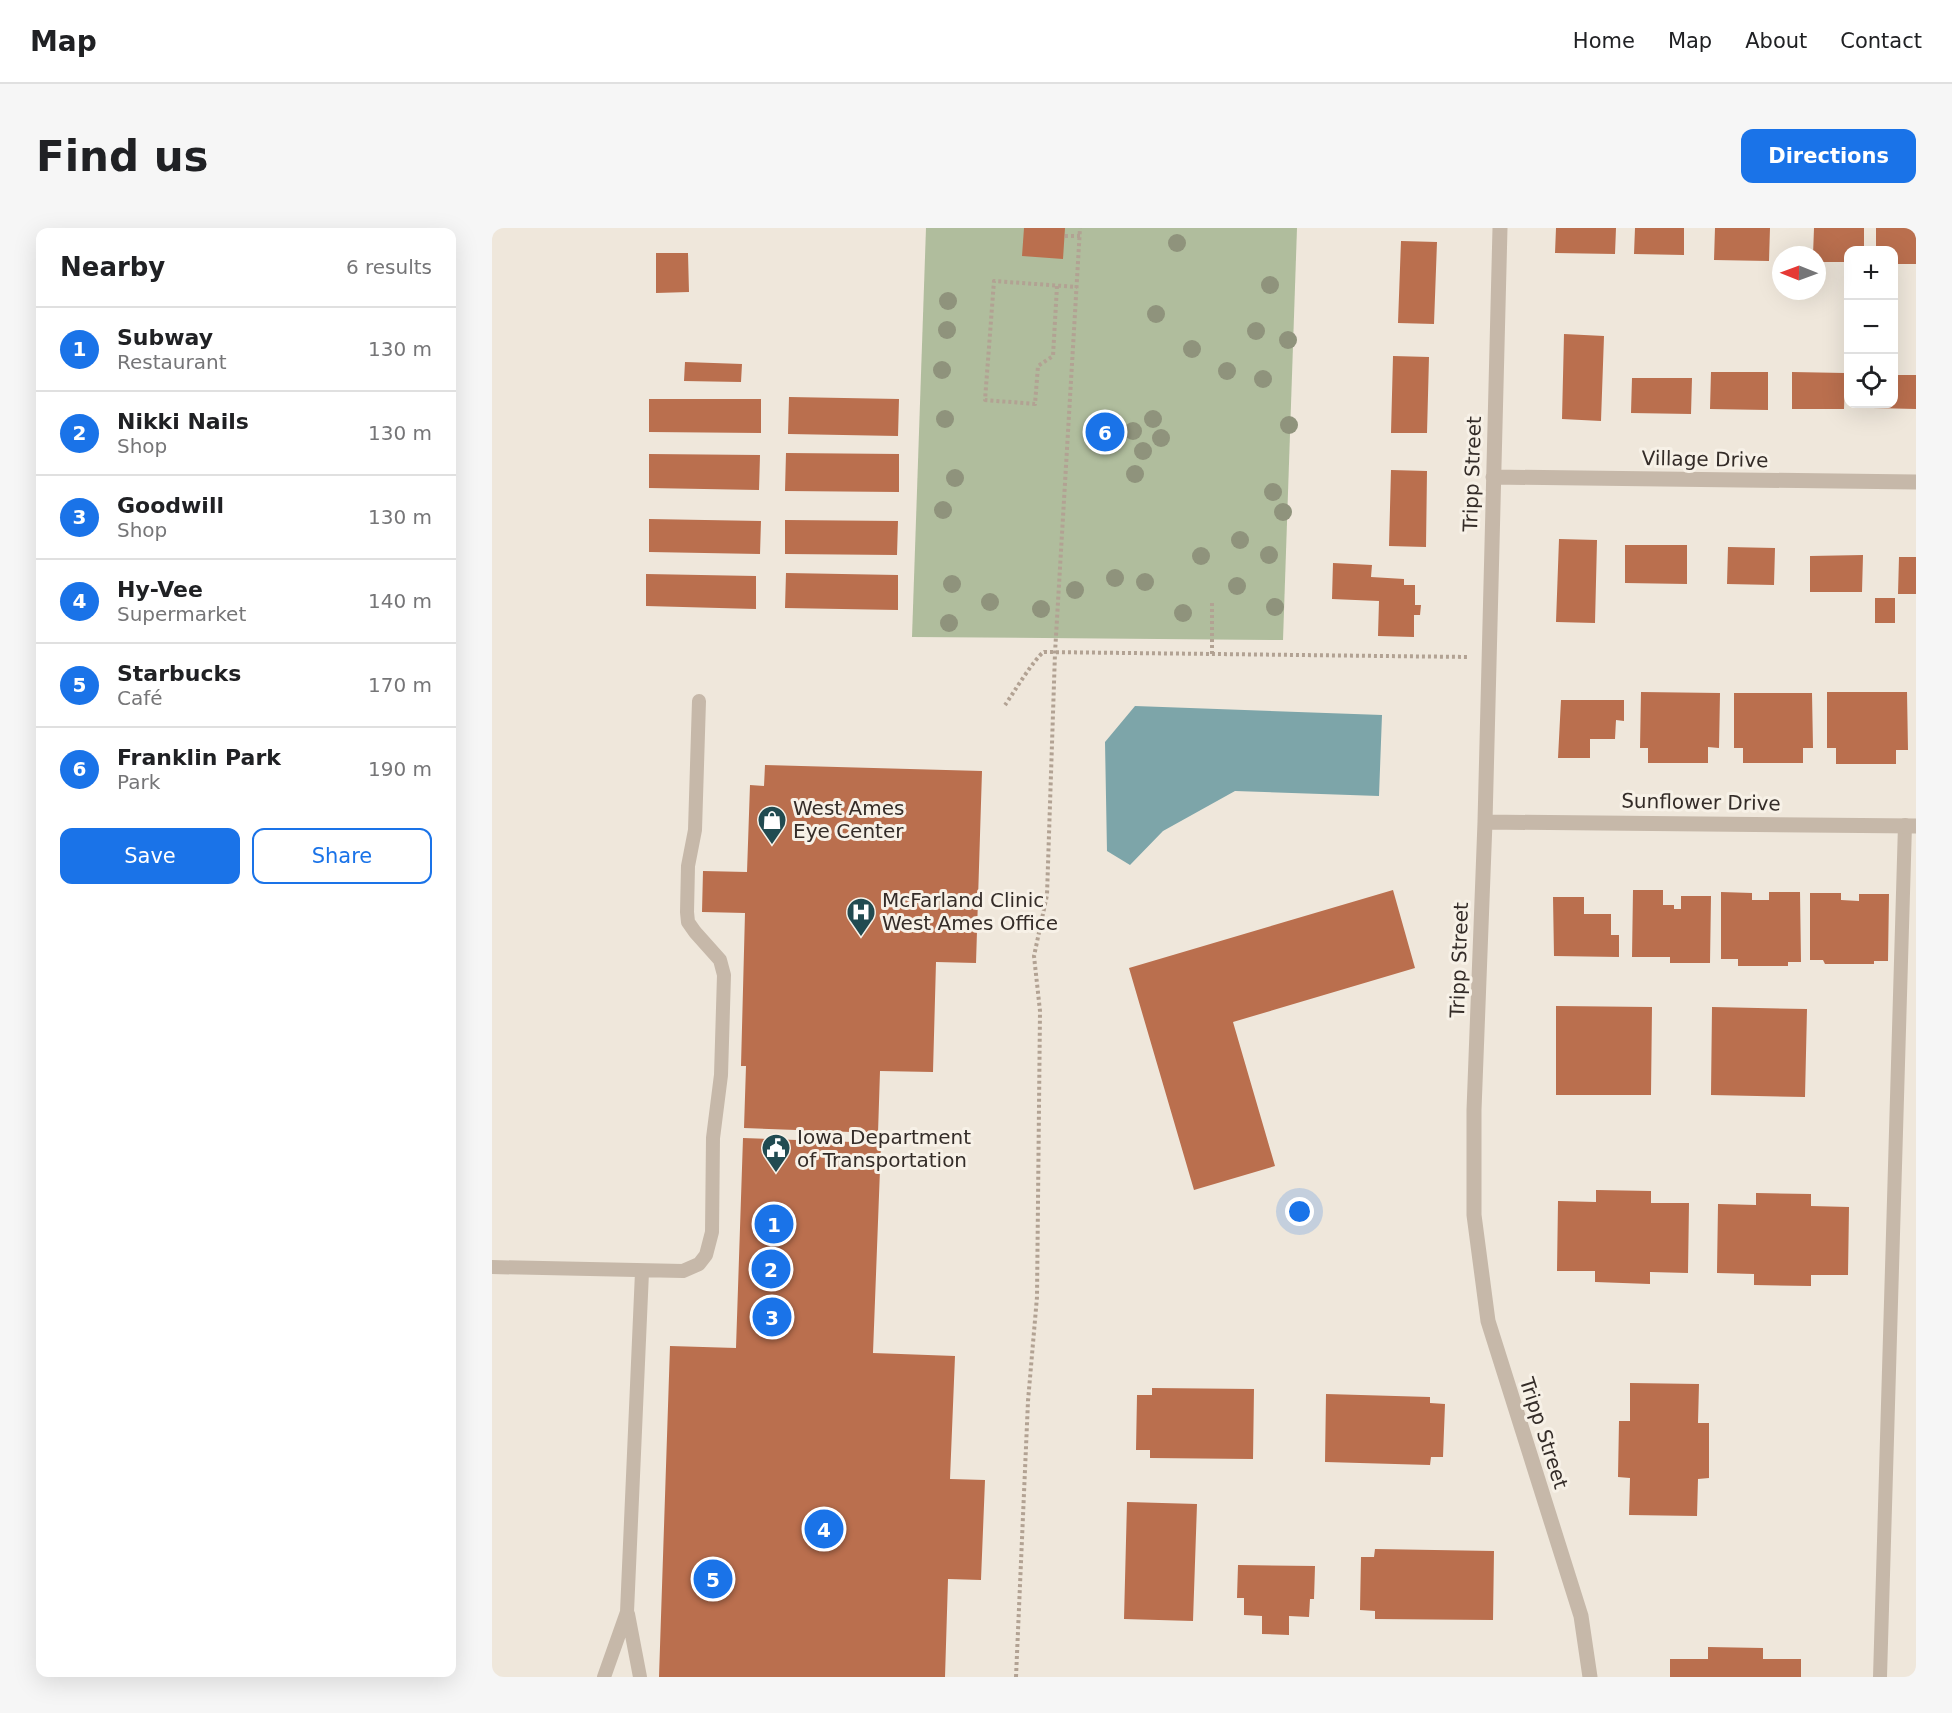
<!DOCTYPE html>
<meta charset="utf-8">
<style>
:root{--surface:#fff;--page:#f6f6f6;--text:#202124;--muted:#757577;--line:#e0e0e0;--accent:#1a73e8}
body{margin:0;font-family:"DejaVu Sans",sans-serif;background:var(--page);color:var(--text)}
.controls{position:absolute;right:18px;top:18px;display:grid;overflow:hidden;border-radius:12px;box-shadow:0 6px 24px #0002}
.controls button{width:54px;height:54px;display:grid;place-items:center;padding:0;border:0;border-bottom:2px solid var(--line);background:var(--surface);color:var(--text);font:30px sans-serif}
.compass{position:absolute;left:1280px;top:18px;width:54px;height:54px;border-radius:50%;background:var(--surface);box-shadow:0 6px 24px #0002;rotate:271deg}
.you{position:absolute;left:808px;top:984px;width:21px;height:21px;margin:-15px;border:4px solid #fff;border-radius:50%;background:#1a73e8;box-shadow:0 0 0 9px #1a73e833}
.badge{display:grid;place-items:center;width:39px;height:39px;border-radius:50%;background:var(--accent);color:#fff;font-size:20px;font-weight:700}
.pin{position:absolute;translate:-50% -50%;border:3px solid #fff;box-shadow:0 2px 6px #0006}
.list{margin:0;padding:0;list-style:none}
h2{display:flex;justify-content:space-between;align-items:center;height:78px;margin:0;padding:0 24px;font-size:26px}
h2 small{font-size:20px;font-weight:400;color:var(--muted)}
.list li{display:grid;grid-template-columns:39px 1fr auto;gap:18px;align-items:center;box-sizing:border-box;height:84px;padding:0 24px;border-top:2px solid var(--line)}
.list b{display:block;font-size:22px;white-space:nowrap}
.list p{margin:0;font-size:20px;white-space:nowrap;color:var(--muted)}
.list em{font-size:20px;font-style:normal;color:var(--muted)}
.actions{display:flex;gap:12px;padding:18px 24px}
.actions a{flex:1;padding:14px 0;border:2px solid var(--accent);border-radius:12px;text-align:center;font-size:21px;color:var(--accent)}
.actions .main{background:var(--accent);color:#fff}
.icon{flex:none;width:33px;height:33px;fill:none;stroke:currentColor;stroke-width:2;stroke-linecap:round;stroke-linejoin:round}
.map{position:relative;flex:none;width:1424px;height:1449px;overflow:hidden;border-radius:12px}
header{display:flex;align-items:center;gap:36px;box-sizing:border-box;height:84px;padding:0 30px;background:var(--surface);border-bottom:2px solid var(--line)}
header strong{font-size:28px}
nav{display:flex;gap:33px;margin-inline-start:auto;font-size:21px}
.intro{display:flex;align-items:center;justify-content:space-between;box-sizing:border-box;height:144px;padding:0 36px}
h1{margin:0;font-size:42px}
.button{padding:15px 27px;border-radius:12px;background:var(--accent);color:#fff;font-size:21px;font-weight:700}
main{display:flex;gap:36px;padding:0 36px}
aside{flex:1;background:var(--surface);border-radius:12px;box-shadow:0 6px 24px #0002}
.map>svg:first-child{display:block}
</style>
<header>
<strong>Map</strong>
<nav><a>Home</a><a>Map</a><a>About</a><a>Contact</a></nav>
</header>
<div class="intro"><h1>Find us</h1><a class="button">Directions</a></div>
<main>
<aside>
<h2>Nearby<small>6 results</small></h2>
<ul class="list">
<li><span class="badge">1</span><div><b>Subway</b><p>Restaurant</p></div><em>130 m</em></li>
<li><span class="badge">2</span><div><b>Nikki Nails</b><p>Shop</p></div><em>130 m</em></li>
<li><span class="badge">3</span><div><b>Goodwill</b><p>Shop</p></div><em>130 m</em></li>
<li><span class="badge">4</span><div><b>Hy-Vee</b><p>Supermarket</p></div><em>140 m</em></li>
<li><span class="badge">5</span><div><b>Starbucks</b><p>Café</p></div><em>170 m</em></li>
<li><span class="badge">6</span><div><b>Franklin Park</b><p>Park</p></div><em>190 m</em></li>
</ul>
<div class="actions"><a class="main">Save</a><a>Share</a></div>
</aside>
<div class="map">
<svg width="1424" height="1449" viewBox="0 0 1424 1449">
<rect width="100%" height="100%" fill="#efe7db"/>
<!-- green -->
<path fill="#b0bd9d" d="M434,0H805L791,412L420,409Z"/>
<!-- water -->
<path fill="#7da5a9" d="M643,478L890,487L887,568L743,563L671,603L638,637L615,623L613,514Z"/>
<!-- building -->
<path fill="#ba6f4e" d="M532,0H573L571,31L530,28Z
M1064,0H1124L1123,26L1063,25Z
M1143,0H1192V27L1142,26Z
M1223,0H1278L1277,33L1222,32Z
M1322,0H1372V22H1356V34H1325V27H1321Z
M1384,0H1424V36H1402V22H1384Z
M909,13L945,14L942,96L906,95Z
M164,25H196L197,64L164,65Z
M1072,106L1112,108L1109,193L1070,191Z
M901,128L937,129L935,205H899Z
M193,134L250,136L249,154L192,153Z
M1219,144H1276V182L1218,181Z
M1300,144L1353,145L1352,181H1300Z
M1402,147H1424V181L1381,180V176H1402Z
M1140,150H1200L1199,186L1139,185Z
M297,169L407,171L406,208L296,206Z
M157,171H269V205L157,204Z
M294,225L407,226V264L293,263Z
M157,226L268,227L267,262L157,260Z
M899,242L935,243L934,319L897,318Z
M157,291L269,293L268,326L157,324Z
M293,292L406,293L405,327L293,326Z
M1067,311L1105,312L1103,395L1064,394Z
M1133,317H1195V356L1133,355Z
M1236,319L1283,320L1282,357L1235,356Z
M1371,327L1370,364H1318V328Z
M1407,329H1424V366H1406Z
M841,335L880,337L879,349L912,351V357H923V377H929L928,387H922V409L886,408L887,373L840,371Z
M294,345L406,347V382L293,380Z
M154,346L264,348V381L154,378Z
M1383,370H1403V395H1383Z
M1149,464L1228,465L1227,520L1216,519V535H1156V520H1148Z
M1335,464H1415L1416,522H1404V536H1344V520H1335Z
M1242,465H1320L1321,520H1311V535H1251V520H1242Z
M1069,472H1132V493L1124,492L1123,511H1098V530H1066Z
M273,537L490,543L484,735L444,734L441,844L388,843L386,905L252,900L254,838H249L253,685L210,684L211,643L255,644L258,557L272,558Z
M901,662L923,740L741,794L783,938L702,962L637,740Z
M1141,662H1171V677H1182V681H1189V668H1219L1218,735H1178V729H1140Z
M1229,664L1260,665V672H1277V664H1308L1309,734H1296V738H1246V731H1229Z
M1318,665H1349V672L1367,673V666H1397L1396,733H1382V736H1333L1331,732H1318Z
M1061,669H1092V686H1119V707H1127V729L1062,728Z
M1064,778L1160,779L1159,867H1064Z
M1220,779L1315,781L1313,869L1219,867Z
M251,910L389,915L381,1125L463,1128L458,1251L493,1252L489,1352L456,1351L453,1449H167L178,1118L244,1120Z
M1104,962L1159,963V975H1197L1196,1045L1158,1044V1056L1103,1054V1043H1065L1066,973L1104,974Z
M1264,965L1319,966V978L1357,979L1356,1047H1319V1058L1262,1057V1046L1225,1045L1226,976L1264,977Z
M1138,1155L1207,1156L1206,1195H1217V1250L1206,1251L1205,1288L1137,1287L1138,1250L1126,1249L1127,1193H1138Z
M660,1160L762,1161L761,1231L658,1230V1222H644L645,1167H660Z
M834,1166L938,1169V1175L953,1176L951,1229H939L938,1237L833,1234Z
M635,1274L705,1276L701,1393L632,1391Z
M883,1321L1002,1323L1001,1392L883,1391V1383L868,1382L869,1329H882Z
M746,1337L823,1338L822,1371H818L817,1389L797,1388V1407L770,1406V1388L752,1387V1370H745Z
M1216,1419L1271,1420V1431H1309V1449H1178V1431H1216Z"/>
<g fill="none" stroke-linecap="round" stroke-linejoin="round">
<!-- path -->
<path stroke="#b2a293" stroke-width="4" stroke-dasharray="3 3" stroke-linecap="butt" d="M573,8H588
M565,58L561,128L546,138L543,176L493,172L502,53L585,59
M720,426V372
M513,477C521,466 543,429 552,424L977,429
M524,1449L536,1173L545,1069L548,783L542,728L555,667L563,425L588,0"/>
<!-- lane -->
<path stroke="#c6b8a9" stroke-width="14" d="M0,1039L191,1043L207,1036L214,1027L220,1004L221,910L229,847L232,747L228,732L203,704L196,694L195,684L196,638L203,602L207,473
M136,1386L148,1449
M112,1449L135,1384L150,1044
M1388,1449L1413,597"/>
<!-- street -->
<path stroke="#c6b8a9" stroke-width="15" d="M1008,0L993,594L982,882V987L996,1093L1089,1388L1098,1449
M1001,249L1424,254
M993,594L1424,598"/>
</g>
<!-- trees -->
<g fill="#8f937c">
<circle cx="685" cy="15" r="9"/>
<circle cx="778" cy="57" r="9"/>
<circle cx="456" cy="73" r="9"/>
<circle cx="664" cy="86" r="9"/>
<circle cx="455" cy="102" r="9"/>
<circle cx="764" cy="103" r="9"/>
<circle cx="796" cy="112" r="9"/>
<circle cx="700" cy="121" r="9"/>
<circle cx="450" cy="142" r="9"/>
<circle cx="735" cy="143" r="9"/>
<circle cx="771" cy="151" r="9"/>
<circle cx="453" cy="191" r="9"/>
<circle cx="661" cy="191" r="9"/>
<circle cx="797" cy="197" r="9"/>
<circle cx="641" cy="203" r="9"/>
<circle cx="669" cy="210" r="9"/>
<circle cx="651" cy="223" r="9"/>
<circle cx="643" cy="246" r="9"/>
<circle cx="463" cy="250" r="9"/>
<circle cx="781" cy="264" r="9"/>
<circle cx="451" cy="282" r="9"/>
<circle cx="791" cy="284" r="9"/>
<circle cx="748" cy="312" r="9"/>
<circle cx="777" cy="327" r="9"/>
<circle cx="709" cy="328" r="9"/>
<circle cx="623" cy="350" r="9"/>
<circle cx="653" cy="354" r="9"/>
<circle cx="460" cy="356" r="9"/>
<circle cx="745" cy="358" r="9"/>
<circle cx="583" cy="362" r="9"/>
<circle cx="498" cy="374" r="9"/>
<circle cx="783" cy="379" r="9"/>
<circle cx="549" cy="381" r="9"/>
<circle cx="691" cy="385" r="9"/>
<circle cx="457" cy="395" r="9"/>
</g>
<!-- icons -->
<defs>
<g id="shop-pin" transform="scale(1.5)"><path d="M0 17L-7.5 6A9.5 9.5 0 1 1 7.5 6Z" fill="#214b51" stroke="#f7f1e7"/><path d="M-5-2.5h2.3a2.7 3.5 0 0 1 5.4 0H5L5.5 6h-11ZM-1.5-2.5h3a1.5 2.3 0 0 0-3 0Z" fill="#fff"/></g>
<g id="hospital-pin" transform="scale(1.5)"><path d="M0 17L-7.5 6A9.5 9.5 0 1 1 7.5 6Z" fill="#214b51" stroke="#f7f1e7"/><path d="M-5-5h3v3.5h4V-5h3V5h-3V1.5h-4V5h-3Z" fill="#fff"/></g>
<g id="civic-pin" transform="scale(1.5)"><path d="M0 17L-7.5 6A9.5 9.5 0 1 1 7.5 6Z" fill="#214b51" stroke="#f7f1e7"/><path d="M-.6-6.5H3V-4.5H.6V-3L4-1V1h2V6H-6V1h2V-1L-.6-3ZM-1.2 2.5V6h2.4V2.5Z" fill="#fff"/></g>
</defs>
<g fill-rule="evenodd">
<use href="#shop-pin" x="280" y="592"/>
<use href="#hospital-pin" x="369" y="684"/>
<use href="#civic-pin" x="284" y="920"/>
</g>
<g text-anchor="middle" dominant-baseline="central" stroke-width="6" stroke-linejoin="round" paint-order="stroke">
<!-- street labels -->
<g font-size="20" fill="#342c28" stroke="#f7f1e7">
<text transform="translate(1213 231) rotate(1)">Village Drive</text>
<text transform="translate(980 246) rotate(-88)">Tripp Street</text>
<text transform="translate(1209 574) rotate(1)">Sunflower Drive</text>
<text transform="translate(967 732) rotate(-88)">Tripp Street</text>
<text transform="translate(1052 1205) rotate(72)">Tripp Street</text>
</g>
<!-- poi labels -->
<g font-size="20" fill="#342c28" stroke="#f7f1e7" text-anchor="start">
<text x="301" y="580">West Ames<tspan x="301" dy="23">Eye Center</tspan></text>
<text x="390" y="672">McFarland Clinic<tspan x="390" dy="23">West Ames Office</tspan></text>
<text x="305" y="909">Iowa Department<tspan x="305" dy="23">of Transportation</tspan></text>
</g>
</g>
</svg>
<div class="controls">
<button>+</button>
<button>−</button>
<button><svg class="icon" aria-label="locate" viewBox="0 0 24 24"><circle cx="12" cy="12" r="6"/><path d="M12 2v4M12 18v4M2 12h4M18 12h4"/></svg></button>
</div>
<svg class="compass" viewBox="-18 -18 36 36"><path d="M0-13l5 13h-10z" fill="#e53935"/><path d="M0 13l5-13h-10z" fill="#757577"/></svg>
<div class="you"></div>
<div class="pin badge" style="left:282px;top:996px">1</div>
<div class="pin badge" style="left:279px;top:1041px">2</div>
<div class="pin badge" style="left:280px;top:1089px">3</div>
<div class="pin badge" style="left:332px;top:1301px">4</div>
<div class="pin badge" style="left:221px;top:1351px">5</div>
<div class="pin badge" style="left:613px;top:204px">6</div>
</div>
</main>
